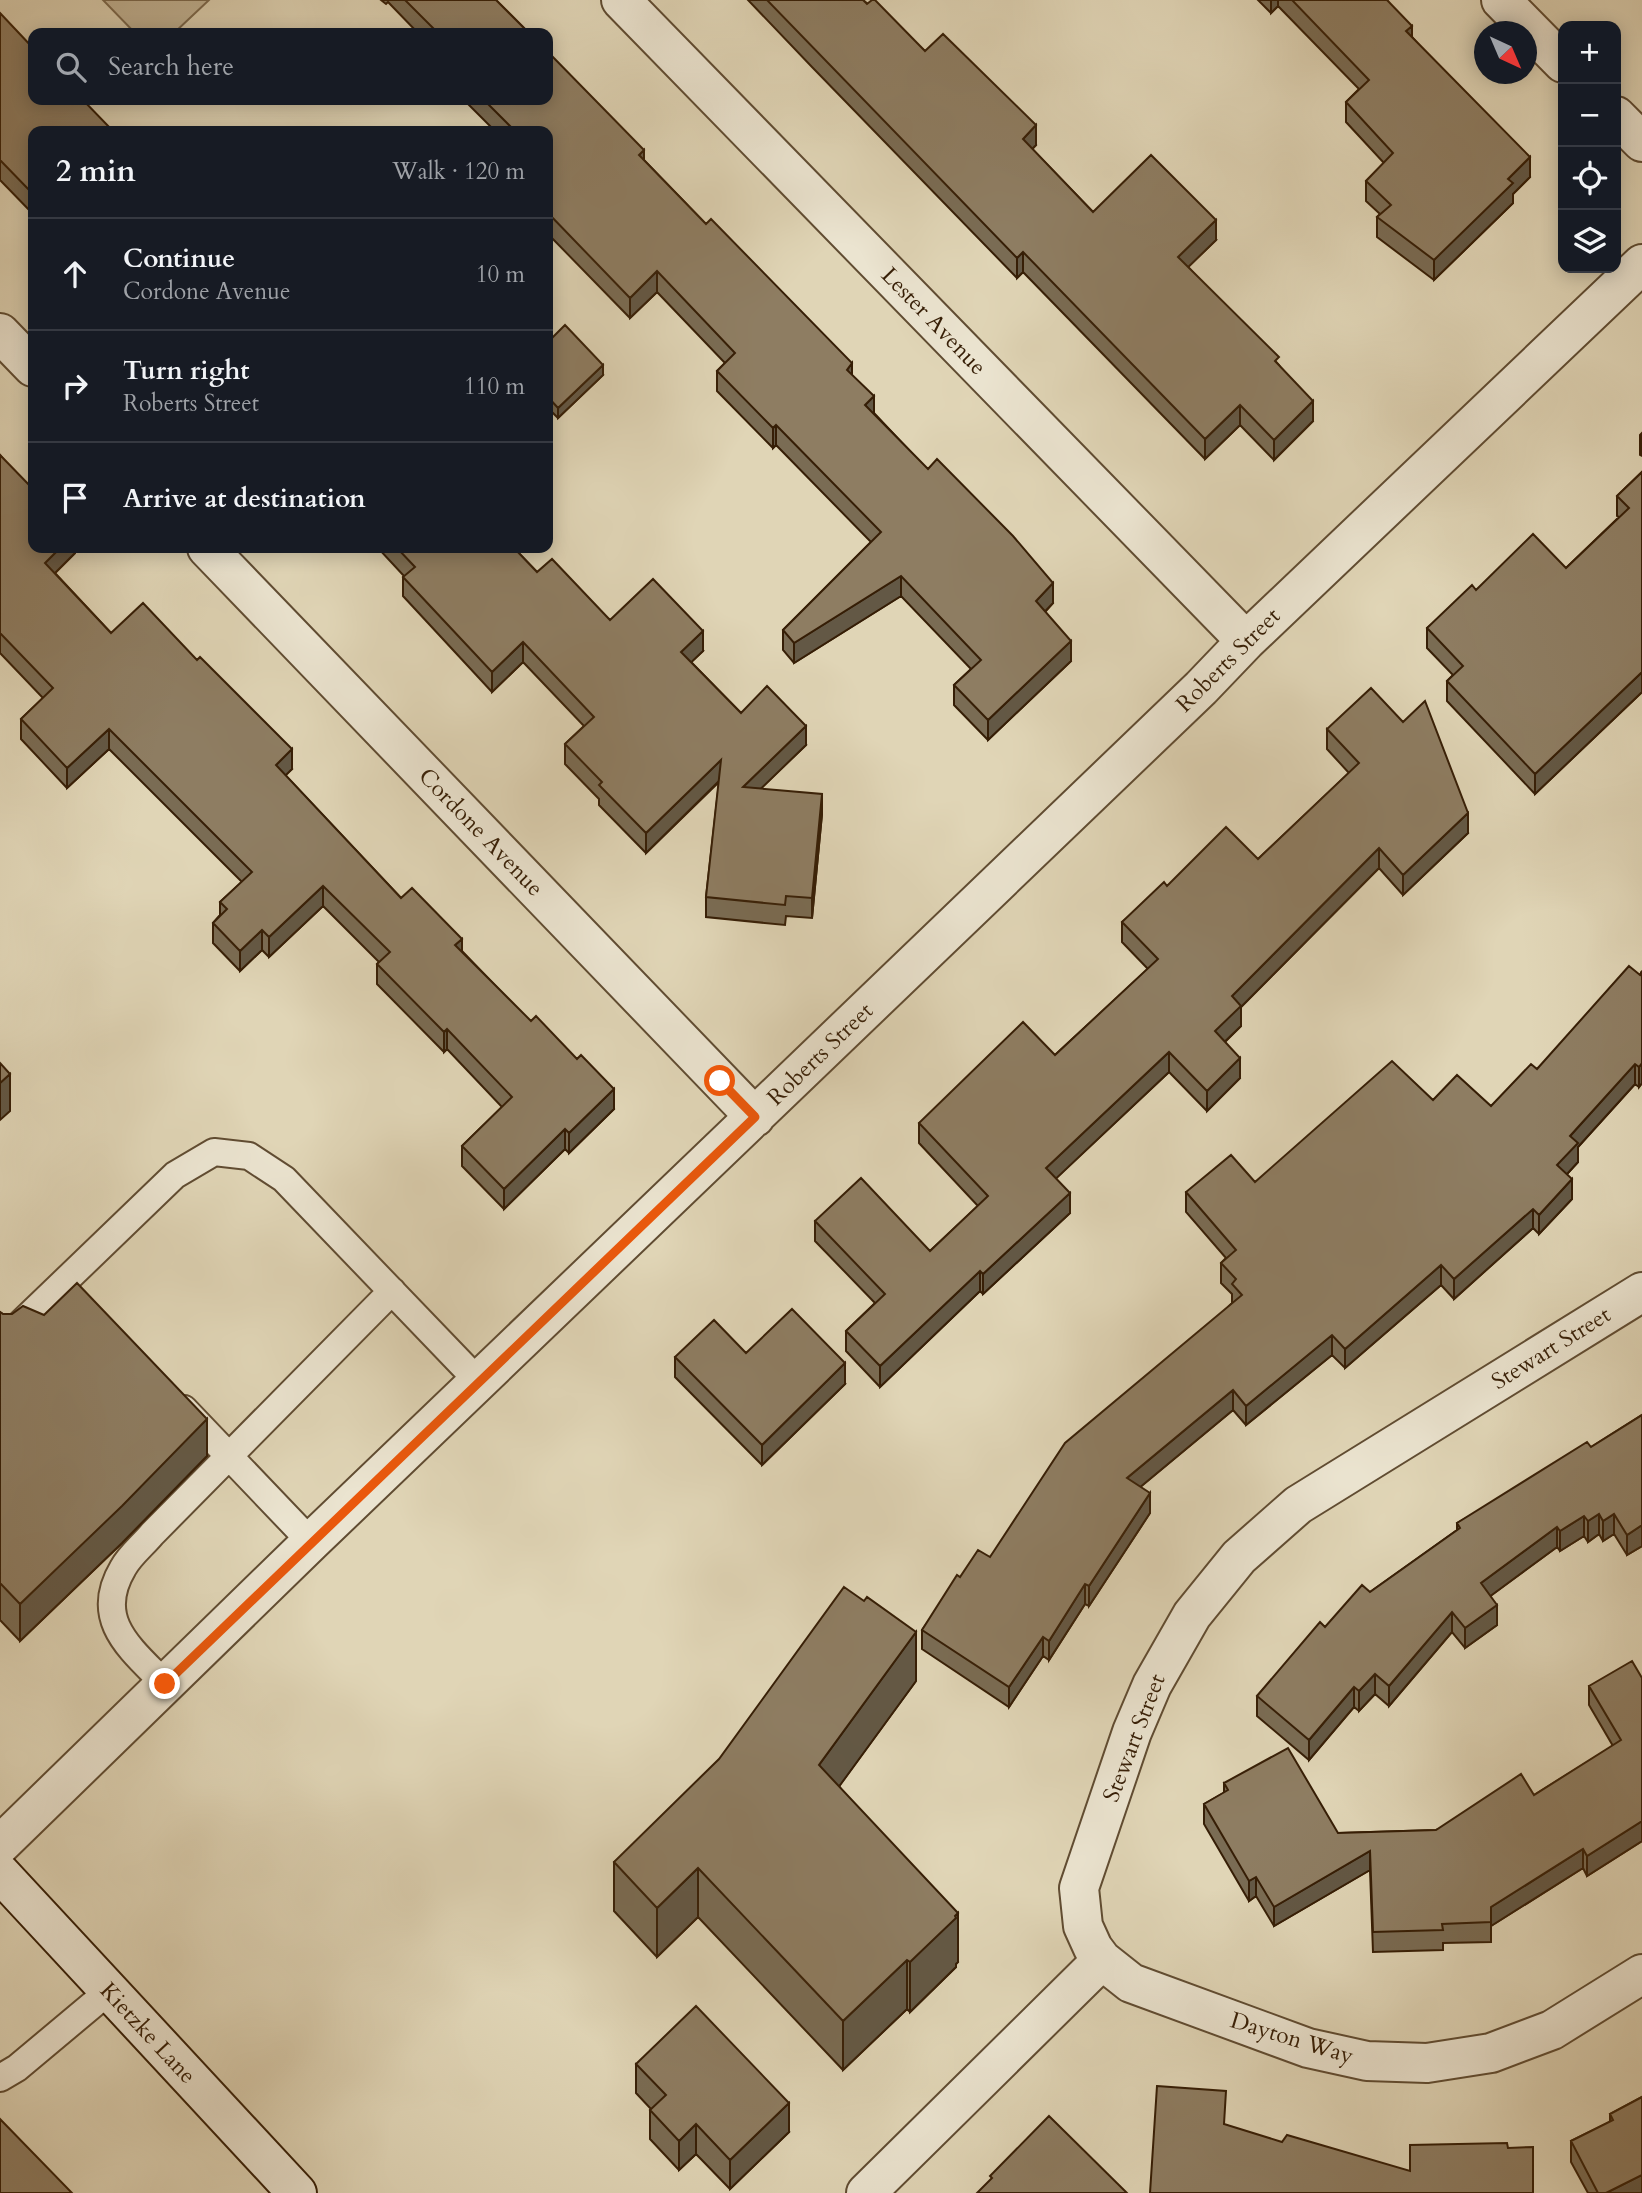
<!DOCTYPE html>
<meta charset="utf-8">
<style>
:root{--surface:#171b24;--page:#20242c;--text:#f1f3f6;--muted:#9ea1a6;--line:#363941}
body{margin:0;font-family:Cardo,serif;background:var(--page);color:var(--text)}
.controls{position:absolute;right:21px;top:21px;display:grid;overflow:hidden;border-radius:14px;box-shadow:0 4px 18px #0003}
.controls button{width:63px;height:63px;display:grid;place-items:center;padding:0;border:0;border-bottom:2px solid var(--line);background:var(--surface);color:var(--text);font:35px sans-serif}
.compass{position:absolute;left:1474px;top:21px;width:63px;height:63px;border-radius:50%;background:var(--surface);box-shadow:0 4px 18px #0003;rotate:136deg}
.stop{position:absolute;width:21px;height:21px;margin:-16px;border:5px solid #ea580c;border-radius:50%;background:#fff}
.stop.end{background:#ea580c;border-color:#fff;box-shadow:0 2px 7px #0008}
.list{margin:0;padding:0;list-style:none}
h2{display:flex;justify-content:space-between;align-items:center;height:91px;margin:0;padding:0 28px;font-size:30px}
h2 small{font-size:23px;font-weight:400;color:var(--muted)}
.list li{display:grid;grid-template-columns:46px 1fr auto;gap:21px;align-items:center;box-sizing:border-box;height:112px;padding:0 28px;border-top:2px solid var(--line)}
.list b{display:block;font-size:26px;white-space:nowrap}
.list p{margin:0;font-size:23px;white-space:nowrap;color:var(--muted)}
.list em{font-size:23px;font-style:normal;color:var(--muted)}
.icon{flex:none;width:38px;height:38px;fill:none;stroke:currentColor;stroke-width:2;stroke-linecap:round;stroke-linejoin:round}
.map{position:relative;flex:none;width:1642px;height:2193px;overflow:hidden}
.search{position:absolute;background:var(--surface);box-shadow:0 4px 18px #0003;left:28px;top:28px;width:525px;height:77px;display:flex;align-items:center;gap:18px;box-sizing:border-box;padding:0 24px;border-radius:14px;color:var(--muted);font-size:26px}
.panel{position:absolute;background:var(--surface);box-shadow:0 4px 18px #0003;left:28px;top:126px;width:525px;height:427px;border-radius:14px}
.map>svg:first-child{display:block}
</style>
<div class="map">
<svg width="1642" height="2193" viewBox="0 0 1642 2193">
<rect width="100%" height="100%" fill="#e0d5b6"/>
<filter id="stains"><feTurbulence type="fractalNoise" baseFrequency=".00286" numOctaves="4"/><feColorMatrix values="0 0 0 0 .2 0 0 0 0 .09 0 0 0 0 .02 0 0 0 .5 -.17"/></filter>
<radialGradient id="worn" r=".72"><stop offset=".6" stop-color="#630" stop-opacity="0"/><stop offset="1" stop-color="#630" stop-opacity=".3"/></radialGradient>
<!-- green -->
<path fill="#c3b698" stroke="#7c6a4f" stroke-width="2" d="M103,0H209L174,33H135Z"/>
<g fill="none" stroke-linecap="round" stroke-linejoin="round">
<!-- lane casing -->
<g stroke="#604c32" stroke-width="30">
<path id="lane" d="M9,1335L175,1175L214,1152L249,1156L284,1179L478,1381
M184,1409L311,1542
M165,1684C131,1649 92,1620 123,1568C130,1555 143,1545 152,1534L392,1291
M0,2078L17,2068L109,1991"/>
</g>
<!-- street casing -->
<g stroke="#604c32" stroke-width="42">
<path id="street" d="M621,0L1246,641
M1501,0L1563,63
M1616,116L1642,142
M0,333L33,367
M207,548L755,1117
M1642,1292L1298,1505L1239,1557L1192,1615L1152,1685L1132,1732L1079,1888L1083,1926L1093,1948L1102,1960L1131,1983L1308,2048L1367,2061L1427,2063L1491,2053L1552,2030L1642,1974
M0,1845L311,1542L1201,688L1246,641L1642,264
M866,2193L1102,1960"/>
</g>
<!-- secondary casing -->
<g stroke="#361e06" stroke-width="42">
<path id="secondary" d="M0,1873L297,2193"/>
</g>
<!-- lane -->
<use href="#lane" stroke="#ebe4d0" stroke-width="26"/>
<!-- street -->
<use href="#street" stroke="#ebe4d0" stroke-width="38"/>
<!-- secondary -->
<use href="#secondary" stroke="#ebe4d0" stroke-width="38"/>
</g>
<!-- wall -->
<path fill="#7a6c54" stroke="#361e06" stroke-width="2" d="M381,0H496L529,33H418L388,2L386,4Z
M748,0H863L925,51L1036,145L1032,149L1093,212L1216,240L1188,267L1279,365L1313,421L1274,460L1240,425L1205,459L1023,272L1017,278L812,67Z
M1258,0H1387L1412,37L1530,177L1513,194V203L1434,280L1377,237V217L1380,214L1366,201V181L1384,163L1346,122V102L1359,89L1278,6L1271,13Z
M0,13L33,131V214L0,180Z
M464,100H548L644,160L852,375L874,413L1053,603L1045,612L1071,661L988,740L954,705V685L971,669L901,596L794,663L783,650V630L871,542L776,445L773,448L717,391V371L725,363L657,292L630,318L548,234V131H495Z
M548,342L603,375L558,418L548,408Z
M1642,433V456L1640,455V435Z
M0,455L75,548V553L55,573L111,633L292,769L285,775L401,898L462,951L614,1109L569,1153L565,1149L504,1209L462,1166V1146L502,1107L447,1049L444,1052L377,984V964L379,962L323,906L269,957L262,950L240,971L213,943V923L220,915V902L242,882L109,749L67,788L21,739V719L43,698L0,653Z
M1642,472V692L1535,794L1447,701V681L1453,675L1427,648V628L1476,590L1566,568L1619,517L1617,516V496Z
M378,548H514L537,572L610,620L703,651L691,662L741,713L806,745L761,788L822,814L812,918L786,916L785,925L706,917V897L719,782L646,853L599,805V799L565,764V744L584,726L523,662L492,692L403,596V577L404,576Z
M1327,729L1468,833L1403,895L1379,868L1241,1007V1026L1225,1042L1240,1078L1207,1111L1169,1072L1056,1178L1070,1213L983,1294L980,1291L880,1387L846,1351V1331L875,1303L815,1241V1221L930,1251L978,1206L919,1143V1123L1055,1055L1148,969L1122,942V922L1167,886L1258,859L1349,773L1327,749Z
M1642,971V1083L1639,1087L1635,1084L1578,1147V1162L1567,1174L1572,1199L1539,1234L1533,1228L1454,1299L1441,1285L1345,1368L1332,1355L1246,1425L1233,1410L1140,1487L1150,1513L1089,1606L1085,1604L1049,1660L1043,1656L1009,1707L922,1649V1630L960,1577L990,1557L1232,1303V1294L1221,1283V1263L1226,1258L1186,1212V1192L1255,1182L1433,1100L1491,1106L1537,1069L1640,975Z
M0,1312L207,1456L122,1543L20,1641L0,1620Z
M746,1353L845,1384L762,1465L675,1377V1357Z
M1642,1415V1546L1627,1555L1614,1534L1603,1541L1599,1534L1588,1542L1584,1536L1560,1551L1557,1547L1490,1596L1497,1625L1465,1648L1452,1632L1389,1706L1375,1694L1359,1711L1354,1707L1309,1760L1257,1716V1696L1325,1627L1370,1592L1457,1530V1523L1591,1447Z
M1642,1678V1841L1587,1876L1583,1868L1491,1926V1942L1443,1943V1950L1373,1952L1370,1870L1274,1926L1256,1896L1249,1901L1204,1824V1804L1224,1793V1783L1338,1833L1436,1830L1534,1795L1613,1746L1589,1705V1686Z
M916,1681L839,1786L958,1962L956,1964V1967L910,2012L907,2009L843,2070L698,1917L657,1957L614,1911V1862Z
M636,2064L789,2132L730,2189L696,2154L679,2170L650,2139V2110L651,2109L636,2093Z
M1642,2097V2193H1588L1571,2162V2141L1610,2122V2114Z"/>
<!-- shaded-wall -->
<path fill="#635845" stroke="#361e06" stroke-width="2" d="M1271,0H1278V6L1271,13Z
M1412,26V46L1406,31Z
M1036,125V145L1023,159V139Z
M644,150V170L639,155Z
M1530,157V177L1513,194V203L1434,280V260L1508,179Z
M1216,220V240L1178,277V257Z
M1023,252V272L1017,278V258Z
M657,271V292L630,318V298Z
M852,363V383L847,370Z
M603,365V375L558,418V408Z
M874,396V416L865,405Z
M1313,401V421L1274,460V440Z
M1240,405V425L1205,459V439Z
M776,425V445L773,448V428Z
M60,548H75V553L45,583V563Z
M901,576V596L794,663V643Z
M1053,583V603L1036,621V601Z
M703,631V651L681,672V652Z
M1071,641V661L988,740V720Z
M523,642V662L492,692V672Z
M1642,672V692L1535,794V774Z
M806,726V745L743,806V787Z
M109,729V749L67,788V768Z
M292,749V769L276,785V765Z
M721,760V779L646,853V833Z
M822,794V814L812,918V898Z
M1468,813V833L1403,895V875Z
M1379,848V868L1241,1007V1026L1215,1051V1031L1232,996Z
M323,886V906L269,957V937Z
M262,930V950L240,971V951Z
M462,939V959L455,945Z
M447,1029V1049L444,1052V1032Z
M1169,1052V1072L1046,1188V1168Z
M1240,1058V1078L1207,1111V1091Z
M1642,1063V1083L1639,1087V1067Z
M1635,1064V1084L1578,1147V1162L1557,1185V1165L1570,1136Z
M10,1074V1111L0,1120V1083Z
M614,1089V1109L569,1153V1133Z
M565,1129V1149L504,1209V1189Z
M1572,1179V1199L1539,1234V1215Z
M1070,1193V1213L983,1294V1274Z
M1533,1209V1228L1454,1299V1279Z
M1441,1265V1285L1345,1368V1349Z
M980,1271V1291L880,1387V1366Z
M1332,1335V1355L1246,1425V1406Z
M845,1363V1384L762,1465V1445Z
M1233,1390V1410L1127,1498V1478Z
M207,1419V1456L122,1543L20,1641V1604Z
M1150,1493V1513L1089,1606V1586Z
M1599,1514V1534L1588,1542V1521Z
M1614,1514V1534L1603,1541V1521Z
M1584,1516V1536L1560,1551V1531Z
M1642,1525V1546L1627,1555V1535Z
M1557,1527V1547L1481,1603V1583Z
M1085,1584V1604L1049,1660V1641Z
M1497,1605V1625L1465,1648V1628Z
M1452,1612V1632L1389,1706V1686Z
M916,1632V1681L819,1814V1765Z
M1043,1637V1656L1009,1707V1687Z
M1375,1674V1694L1359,1711V1691Z
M1354,1687V1707L1309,1760V1740Z
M1642,1821V1841L1587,1876V1856Z
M1583,1849V1868L1491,1926V1907Z
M1370,1851V1870L1274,1926V1907Z
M698,1868V1917L657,1957V1908Z
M1256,1877V1896L1249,1901V1881Z
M958,1913V1962L956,1964V1967L910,2012V1962Z
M907,1960V2009L843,2070V2021Z
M789,2103V2132L730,2189V2160Z
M696,2124V2154L679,2170V2141Z
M1642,2175V2193H1606Z"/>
<!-- building -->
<path fill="#8e7d62" stroke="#361e06" stroke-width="2" d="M405,0H496L529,33H438Z
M767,0H863L867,4L872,0H875L925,51L943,34L1036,125L1023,139L1093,212L1151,155L1216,220L1178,257L1279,357L1275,361L1313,401L1274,440L1240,405L1205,439L1023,252L1017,258Z
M1292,0H1387L1412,26L1406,31L1530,157L1508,179L1513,183L1434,260L1377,217L1391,205L1366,181L1393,153L1346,102L1369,80Z
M0,13L33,48V100H83L113,131H33V194L0,160Z
M548,52L644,150L639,155L706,224L711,219L852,363L847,370L874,396L865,405L928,469L937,459L1013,536L1053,583L1036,601L1071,641L988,720L954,685L981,660L901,576L794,643L783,630L881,532L776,425L773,428L717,371L735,353L657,271L630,298L548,213V131H515L484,100H548Z
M565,325L603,365L558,408L548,397V342Z
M0,455L33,489V548H60L45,563L111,633L143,603L197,660L200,657L292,749L276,765L401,898L412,888L462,939L455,945L531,1021L536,1016L577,1059L581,1055L614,1089L569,1133L565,1129L504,1189L462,1146L512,1097L447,1029L444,1032L377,964L390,952L323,886L269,937L262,930L240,951L213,923L227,909L220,902L252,872L109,729L67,768L21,719L53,688L0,633Z
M1642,472V672L1535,774L1447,681L1463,666L1427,628L1472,585L1476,590L1533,534L1566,568L1629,508L1617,496Z
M397,548H514L537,572L552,559L610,620L653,579L703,631L681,652L741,713L767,686L806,726L743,787L822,794L812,898L786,896L785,905L706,897L721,760L646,833L599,785L602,782L565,744L594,717L523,642L492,672L403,577L415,567Z
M1371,688L1403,722L1425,701L1468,813L1403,875L1379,848L1232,996L1241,1006L1215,1031L1240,1058L1207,1091L1169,1052L1046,1168L1070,1193L983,1274L980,1271L880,1366L846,1331L885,1294L815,1221L861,1178L930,1251L988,1196L919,1123L1023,1022L1055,1055L1158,959L1122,922L1164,882L1167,886L1226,827L1258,859L1359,763L1327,729Z
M1629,966L1640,975L1642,971V1063L1639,1067L1635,1064L1570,1136L1578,1143L1557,1165L1572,1179L1539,1215L1533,1209L1454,1279L1441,1265L1345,1349L1332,1335L1246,1406L1233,1390L1127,1478L1150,1493L1089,1586L1085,1584L1049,1641L1043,1637L1009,1687L922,1630L957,1575L960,1577L978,1550L990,1557L1065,1443L1242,1295L1232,1284L1236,1279L1221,1263L1236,1250L1186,1192L1231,1155L1255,1182L1392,1061L1433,1100L1457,1075L1491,1106L1531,1064L1537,1069Z
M0,1063L10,1074L0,1083Z
M77,1283L207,1419L122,1506L20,1604L0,1583V1312L3,1314H12L23,1306L44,1315Z
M792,1309L845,1363L762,1445L675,1357L714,1320L746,1353Z
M1642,1415V1525L1627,1535L1614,1514L1603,1521L1599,1514L1588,1521L1584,1516L1560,1531L1557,1527L1481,1583L1497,1605L1465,1628L1452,1612L1389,1686L1375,1674L1359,1691L1354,1687L1309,1740L1257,1696L1320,1622L1325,1627L1362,1585L1370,1592L1460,1528L1457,1523L1587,1442L1591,1447Z
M844,1587L864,1601L867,1597L916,1632L819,1765L958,1913L955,1916L956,1918L910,1962L907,1960L843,2021L698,1868L657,1908L614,1862L719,1759Z
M1632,1661L1642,1678V1821L1587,1856L1583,1849L1491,1907V1922L1442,1924L1443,1930L1373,1932L1370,1851L1274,1907L1256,1877L1249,1881L1204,1804L1228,1790L1224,1783L1288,1748L1338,1833L1436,1830L1521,1774L1534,1795L1621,1740L1589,1686Z
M696,2006L789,2103L730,2160L696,2124L679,2141L650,2110L666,2095L636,2064Z
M1157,2086L1226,2091L1224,2124L1282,2142L1287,2135L1410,2171V2145L1507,2143L1508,2148L1533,2147V2193H1150Z
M1642,2097V2175L1606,2193H1598L1571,2141L1613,2120L1610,2114Z
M1049,2116L1127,2193H977L992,2178L990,2176Z
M0,2119L72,2193H0Z"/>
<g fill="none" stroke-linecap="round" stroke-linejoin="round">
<!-- route -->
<path stroke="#ea580c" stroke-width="9" d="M165,1684L755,1117L720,1081"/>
</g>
<g text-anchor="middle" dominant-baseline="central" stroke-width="5" stroke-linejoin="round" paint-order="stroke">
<!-- street labels -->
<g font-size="23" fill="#361e06" stroke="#ebe4d0">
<text transform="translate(934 321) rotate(46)">Lester Avenue</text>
<text transform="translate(1228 660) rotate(-45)">Roberts Street</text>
<text transform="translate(481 832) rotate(46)">Cordone Avenue</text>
<text transform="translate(820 1054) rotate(-44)">Roberts Street</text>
<text transform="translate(1551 1348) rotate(-32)">Stewart Street</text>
<text transform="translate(1134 1738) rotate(-69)">Stewart Street</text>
<text transform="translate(148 2033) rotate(47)">Kietzke Lane</text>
<text transform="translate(1292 2038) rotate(17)">Dayton Way</text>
</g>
</g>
<rect width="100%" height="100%" filter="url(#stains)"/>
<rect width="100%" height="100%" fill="url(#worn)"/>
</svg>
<div class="controls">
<button>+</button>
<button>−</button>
<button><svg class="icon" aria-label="locate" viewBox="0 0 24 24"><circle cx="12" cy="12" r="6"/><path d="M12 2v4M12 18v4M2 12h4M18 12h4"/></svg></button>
<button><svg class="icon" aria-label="layers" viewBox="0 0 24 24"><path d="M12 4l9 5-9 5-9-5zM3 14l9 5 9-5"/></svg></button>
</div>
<svg class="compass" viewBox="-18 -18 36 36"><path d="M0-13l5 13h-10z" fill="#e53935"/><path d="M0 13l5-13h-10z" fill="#9ea1a6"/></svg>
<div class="stop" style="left:720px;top:1081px"></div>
<div class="stop end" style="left:165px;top:1684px"></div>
<div class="search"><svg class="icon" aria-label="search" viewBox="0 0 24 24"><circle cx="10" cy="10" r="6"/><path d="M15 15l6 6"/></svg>Search here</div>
<section class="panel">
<h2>2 min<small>Walk · 120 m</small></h2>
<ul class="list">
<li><svg class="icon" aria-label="ahead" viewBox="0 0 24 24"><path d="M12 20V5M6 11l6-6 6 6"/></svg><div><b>Continue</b><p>Cordone Avenue</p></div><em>10 m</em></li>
<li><svg class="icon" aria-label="right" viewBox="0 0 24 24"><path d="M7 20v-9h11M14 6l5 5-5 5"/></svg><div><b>Turn right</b><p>Roberts Street</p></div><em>110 m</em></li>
<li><svg class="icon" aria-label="arrive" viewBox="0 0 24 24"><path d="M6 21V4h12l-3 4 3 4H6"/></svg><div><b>Arrive at destination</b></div></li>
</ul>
</section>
</div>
